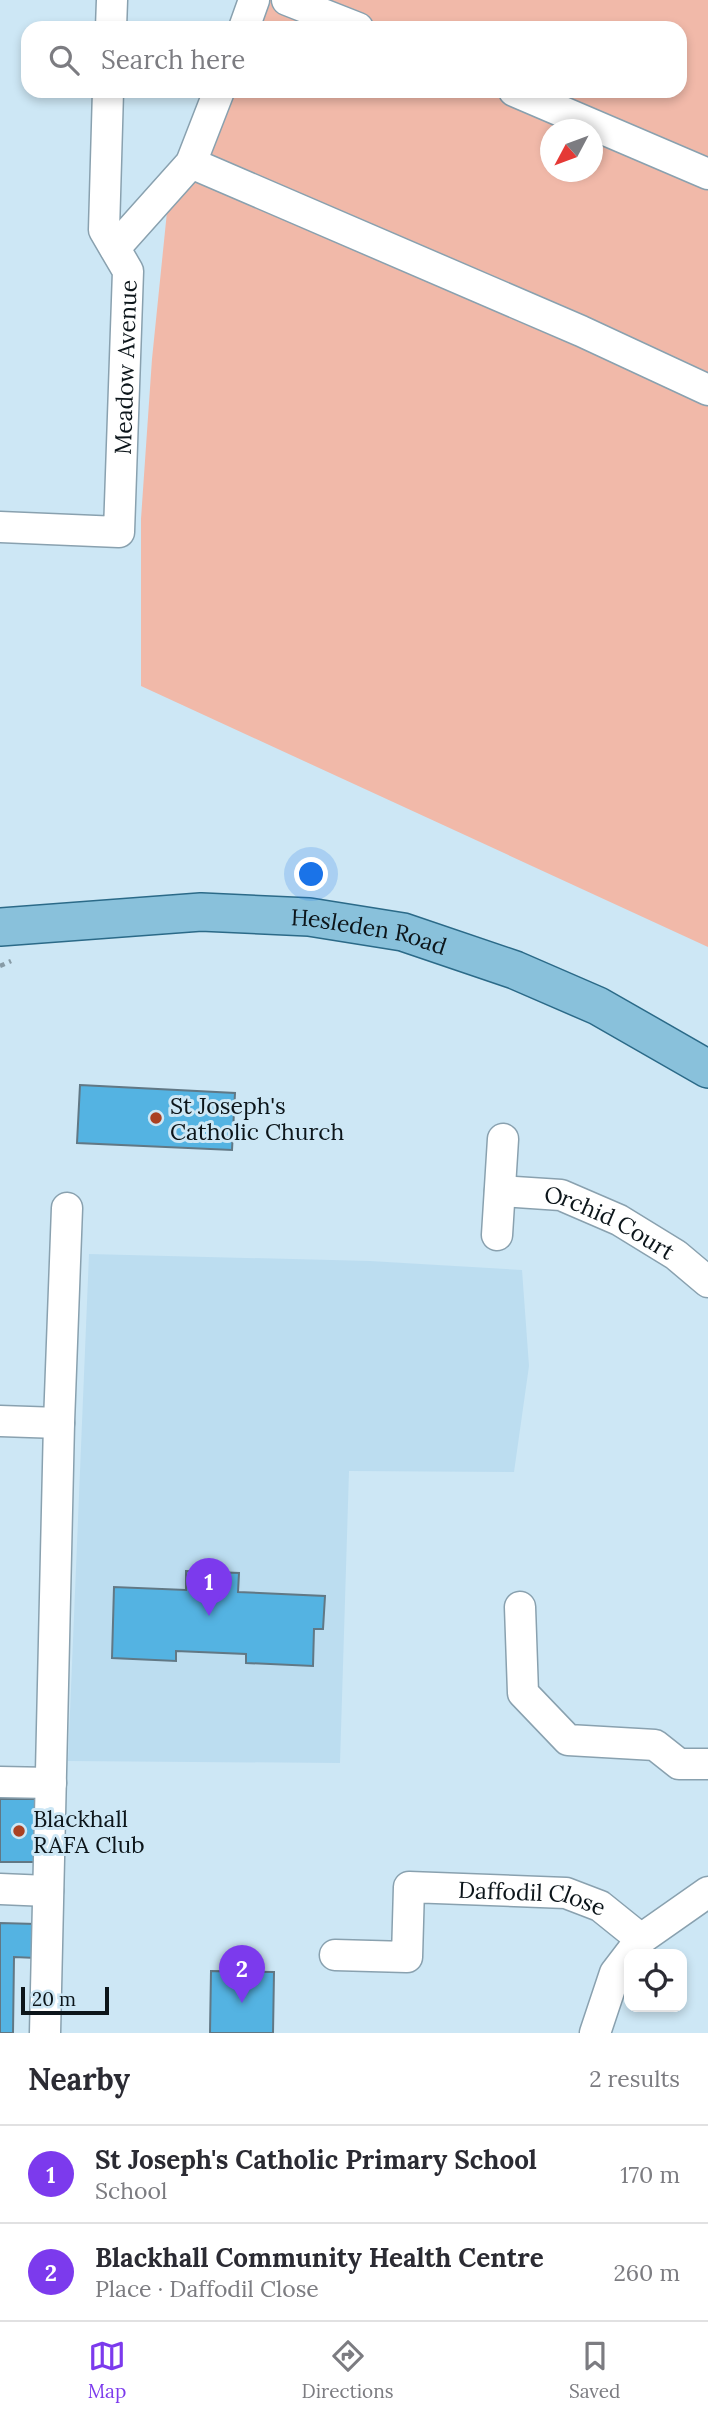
<!DOCTYPE html>
<meta charset="utf-8">
<style>
:root{--surface:#fff;--page:#f7f7f7;--text:#2b2b33;--muted:#7c7c81;--line:#e1e1e2;--accent:#7c3aed}
body{margin:0;font-family:Lora,serif;background:var(--page);color:var(--text)}
.controls{position:absolute;right:21px;bottom:21px;display:grid;overflow:hidden;border-radius:14px;box-shadow:0 4px 10px #0003}
.controls button{width:63px;height:63px;display:grid;place-items:center;padding:0;border:0;border-bottom:2px solid var(--line);background:var(--surface);color:var(--text);font:35px sans-serif}
.compass{position:absolute;left:540px;top:119px;width:63px;height:63px;border-radius:50%;background:var(--surface);box-shadow:0 4px 10px #0003;rotate:229deg}
.scale{position:absolute;left:21px;bottom:18px;width:88px;box-sizing:border-box;padding-left:7px;border:4px solid #0c151a;border-top:0;font-size:19px;line-height:24px;white-space:nowrap;color:#0c151a;-webkit-text-stroke:5px #cde7f5;paint-order:stroke}
.you{position:absolute;left:312px;top:875px;width:24px;height:24px;margin:-18px;border:5px solid #fff;border-radius:50%;background:#1a73e8;box-shadow:0 0 0 10px #1a73e833}
.badge{display:grid;place-items:center;width:46px;height:46px;border-radius:50%;background:var(--accent);color:#fff;font-size:23px;font-weight:700}
.pin{position:absolute;translate:-50% -58px;filter:drop-shadow(0 2px 4px #0008)}
.pin::after{content:'';position:absolute;top:37px;width:24px;height:21px;background:inherit;clip-path:polygon(0 0,100% 0,50% 100%)}
.list{margin:0;padding:0;list-style:none}
h2{display:flex;justify-content:space-between;align-items:center;height:91px;margin:0;padding:0 28px;font-size:30px}
h2 small{font-size:23px;font-weight:400;color:var(--muted)}
.list li{display:grid;grid-template-columns:46px 1fr auto;gap:21px;align-items:center;box-sizing:border-box;height:98px;padding:0 28px;border-top:2px solid var(--line)}
.list b{display:block;font-size:26px;white-space:nowrap}
.list p{margin:0;font-size:23px;white-space:nowrap;color:var(--muted)}
.list em{font-size:23px;font-style:normal;color:var(--muted)}
.icon{flex:none;width:38px;height:38px;fill:none;stroke:currentColor;stroke-width:2;stroke-linecap:round;stroke-linejoin:round}
.map{position:relative;flex:none;width:708px;height:2033px;overflow:hidden}
.search{position:absolute;background:var(--surface);box-shadow:0 4px 10px #0003;left:21px;right:21px;top:21px;height:77px;display:flex;align-items:center;gap:18px;box-sizing:border-box;padding:0 24px;border-radius:21px;color:var(--muted);font-size:26px}
.sheet{height:287px;background:var(--surface)}
nav{display:flex;justify-content:space-around;align-items:center;box-sizing:border-box;height:98px;border-top:2px solid var(--line);background:var(--surface);font-size:19px;color:var(--muted)}
nav a{display:grid;justify-items:center;gap:4px}
nav .on{color:var(--accent)}
.map>svg:first-child{display:block}
</style>
<div class="map">
<svg width="708" height="2033" viewBox="0 0 708 2033">
<rect width="100%" height="100%" fill="#cde7f5"/>
<!-- built -->
<path fill="#bcddf0" d="M89,1254L370,1261L522,1270L529,1366L514,1472L349,1471L340,1763L68,1761Z"/>
<!-- green -->
<path fill="#f1b9a9" fill-rule="evenodd" d="M245,0H708V947L141,686V519L152,359L168,202L210,91H680V28H234ZM550,130H592V172H550Z"/>
<!-- building -->
<path fill="#54b3e2" stroke="#617885" stroke-width="2" d="M80,1085L235,1093L232,1150L77,1143Z
M186,1571L239,1573L238,1592L325,1596L323,1629H314L313,1666L246,1663V1654L176,1651V1661L112,1658L114,1587L186,1590Z
M0,1799H38V1862H0Z
M0,1923L36,1924V1958L14,1957L13,2033H0Z
M211,1971L274,1972L273,2033H210Z"/>
<g fill="none" stroke-linecap="round" stroke-linejoin="round">
<!-- minor casing -->
<g stroke="#89a1af" stroke-width="33">
<g id="minor">
<path d="M287,0L358,28"/>
<path d="M111,28L112,0"/>
<path d="M244,28L254,0"/>
<path d="M514,91L708,174"/>
<path d="M191,163L581,331L708,390"/>
<path d="M115,248L191,163L219,91"/>
<path id="s1" d="M0,527L119,532L128,271L104,230L108,91"/>
<path id="s2" d="M500,1191L561,1195L619,1220L676,1255L708,1282"/>
<path d="M497,1235L503,1139"/>
<path d="M0,1421L59,1423"/>
<path d="M520,1607L523,1693L568,1740L655,1745L679,1764H708"/>
<path d="M0,1782L51,1783"/>
<path d="M0,1889L48,1891"/>
<path id="s3" d="M335,1955L407,1957L409,1887L566,1893L600,1906L641,1939"/>
<path d="M45,2033L59,1423L67,1208"/>
<path d="M595,2033L615,1973L641,1939L708,1892"/>
</g>
</g>
<!-- major casing -->
<g stroke="#2b6a88" stroke-width="40">
<g id="major">
<path id="s4" d="M0,927L201,912L309,917L403,932L515,970L598,1006L708,1069"/>
</g>
</g>
<!-- path -->
<path stroke="#879ba6" stroke-width="4.5" stroke-dasharray="5 5" stroke-linecap="butt" d="M0,966L11,961"/>
<!-- minor -->
<use href="#minor" stroke="#fff" stroke-width="30"/>
<!-- major -->
<use href="#major" stroke="#89c1db" stroke-width="37"/>
</g>
<!-- markers -->
<g fill="#aa4123" stroke="#cde7f5" stroke-width="2.5">
<circle cx="156" cy="1118" r="7"/>
<circle cx="19" cy="1831" r="7"/>
</g>
<g text-anchor="middle" dominant-baseline="central" stroke-width="6" stroke-linejoin="round" paint-order="stroke">
<!-- street labels -->
<g font-size="23" fill="#0c151a" stroke="#cde7f5">
<text stroke="none"><textPath href="#s1" startOffset="284">Meadow Avenue</textPath></text>
<text stroke="none"><textPath href="#s4" startOffset="371">Hesleden Road</textPath></text>
<text stroke="none"><textPath href="#s2" startOffset="116">Orchid Court</textPath></text>
<text stroke="none"><textPath href="#s3" startOffset="266">Daffodil Close</textPath></text>
</g>
<!-- poi labels -->
<g font-size="23" fill="#0c151a" stroke="#cde7f5" text-anchor="start">
<text x="170" y="1105">St Joseph's<tspan x="170" dy="26">Catholic Church</tspan></text>
<text x="33" y="1818">Blackhall<tspan x="33" dy="26">RAFA Club</tspan></text>
</g>
</g>
</svg>
<div class="controls">
<button><svg class="icon" aria-label="locate" viewBox="0 0 24 24"><circle cx="12" cy="12" r="6"/><path d="M12 2v4M12 18v4M2 12h4M18 12h4"/></svg></button>
</div>
<svg class="compass" viewBox="-18 -18 36 36"><path d="M0-13l5 13h-10z" fill="#e53935"/><path d="M0 13l5-13h-10z" fill="#7c7c81"/></svg>
<div class="scale">20 m</div>
<div class="you"></div>
<div class="pin badge" style="left:209px;top:1616px">1</div>
<div class="pin badge" style="left:242px;top:2003px">2</div>
<div class="search"><svg class="icon" aria-label="search" viewBox="0 0 24 24"><circle cx="10" cy="10" r="6"/><path d="M15 15l6 6"/></svg>Search here</div>
</div>
<section class="sheet">
<h2>Nearby<small>2 results</small></h2>
<ul class="list">
<li><span class="badge">1</span><div><b>St Joseph's Catholic Primary School</b><p>School</p></div><em>170 m</em></li>
<li><span class="badge">2</span><div><b>Blackhall Community Health Centre</b><p>Place · Daffodil Close</p></div><em>260 m</em></li>
</ul>
</section>
<nav>
<a class="on"><svg class="icon" aria-label="map" viewBox="0 0 24 24"><path d="M3 6l6-2 6 2 6-2v14l-6 2-6-2-6 2zM9 4v14M15 6v14"/></svg>Map</a>
<a><svg class="icon" aria-label="directions" viewBox="0 0 24 24"><path d="M12 3l9 9-9 9-9-9zM9 14v-3h6M13 9l2 2-2 2"/></svg>Directions</a>
<a><svg class="icon" aria-label="saved" viewBox="0 0 24 24"><path d="M7 4h10v16l-5-4-5 4z"/></svg>Saved</a>
</nav>
